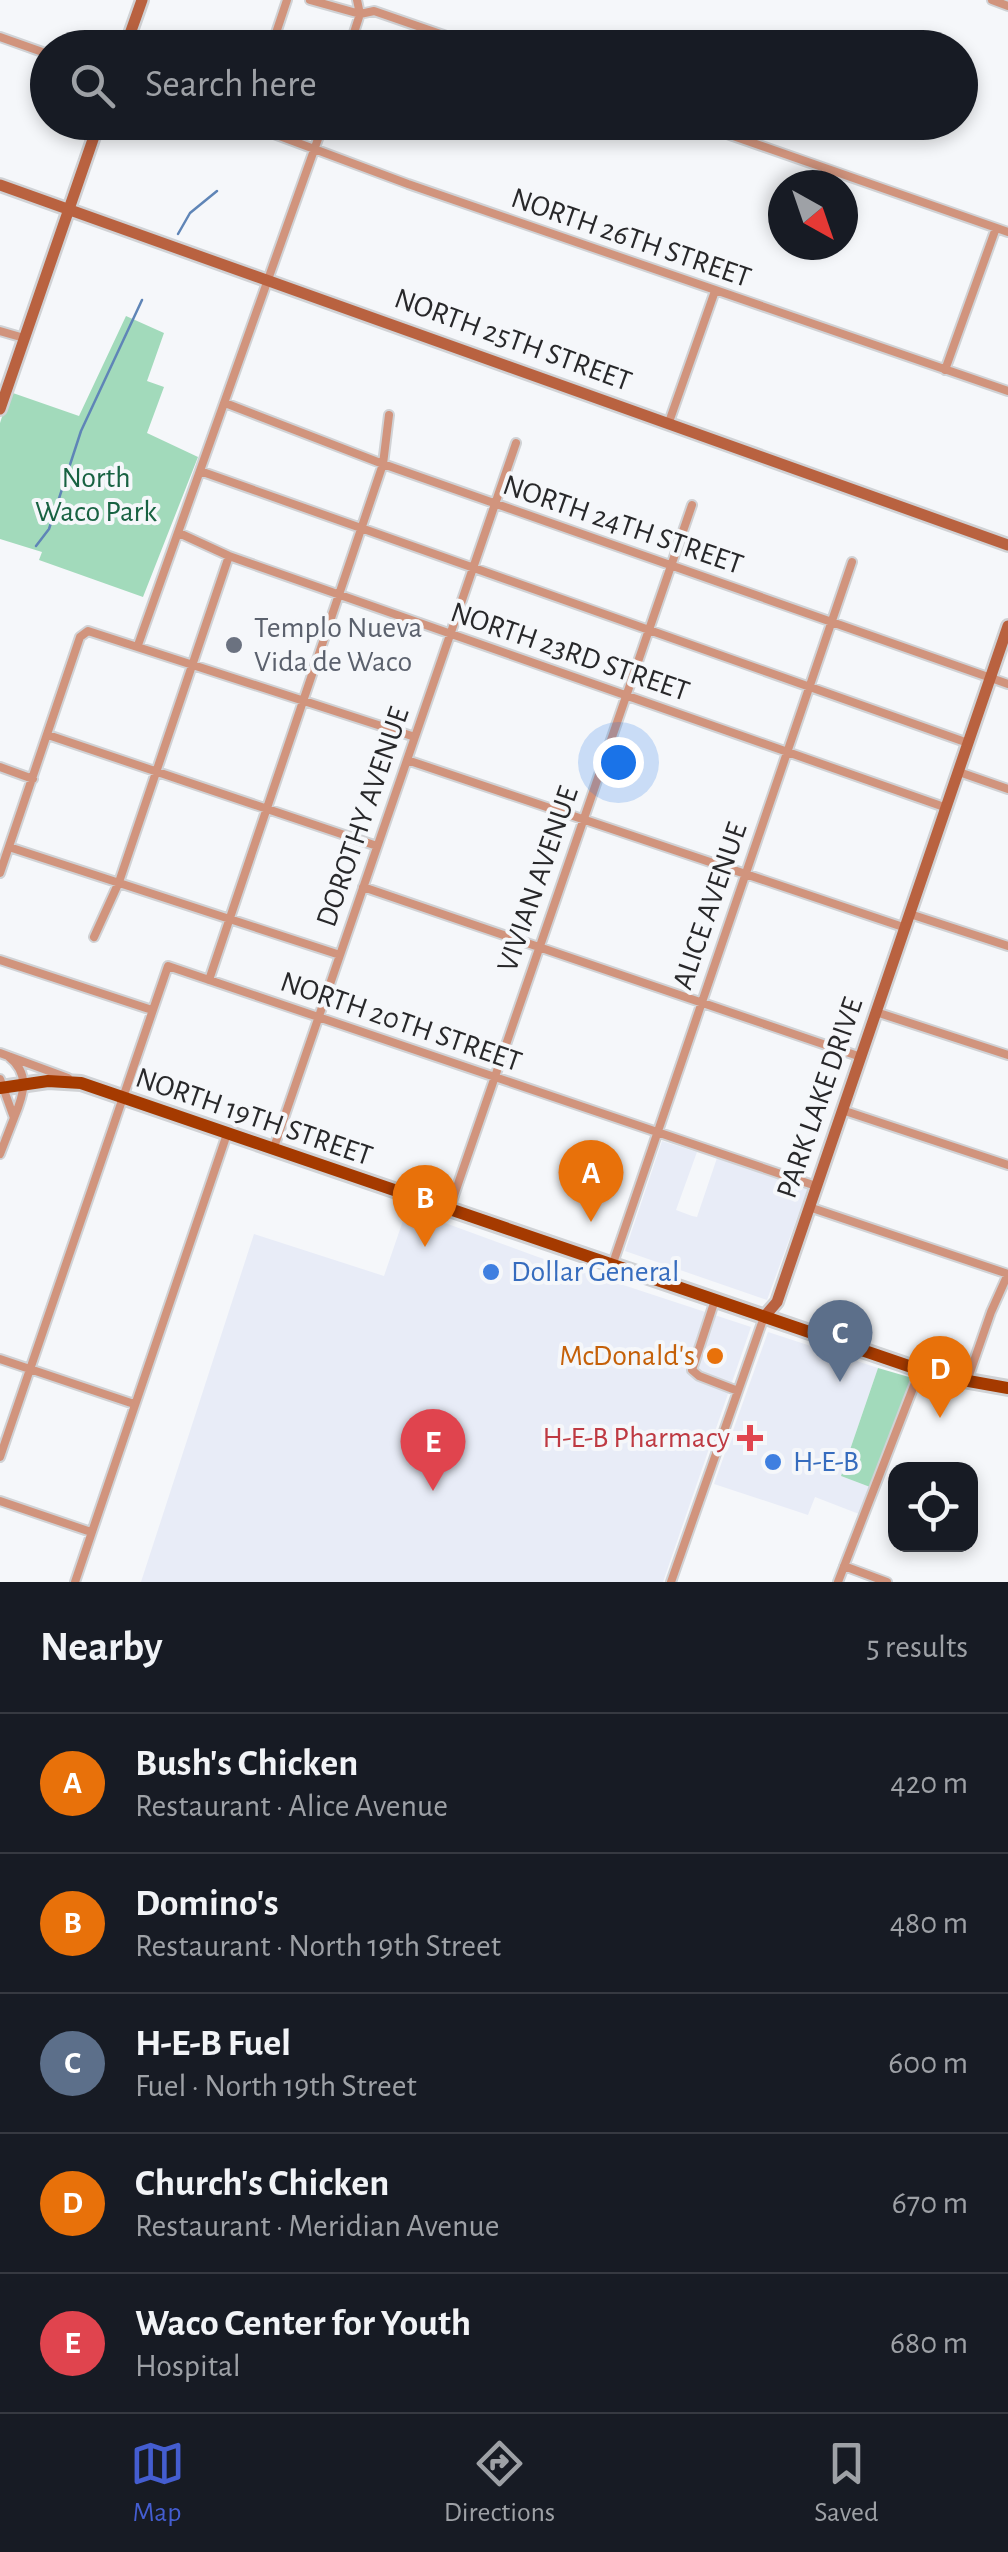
<!DOCTYPE html>
<meta charset="utf-8">
<style>
:root{--surface:#171b24;--page:#20242c;--text:#f1f3f6;--muted:#9ea1a6;--line:#363941;--accent:#445dd0}
body{margin:0;font-family:"Alegreya Sans",sans-serif;background:var(--page);color:var(--text)}
.controls{position:absolute;right:30px;bottom:30px;display:grid;overflow:hidden;border-radius:20px;box-shadow:0 5px 15px #0003}
.controls button{width:90px;height:90px;display:grid;place-items:center;padding:0;border:0;border-bottom:2px solid var(--line);background:var(--surface);color:var(--text);font:50px sans-serif}
.compass{position:absolute;left:768px;top:170px;width:90px;height:90px;border-radius:50%;background:var(--surface);box-shadow:0 5px 15px #0003;rotate:140deg}
.you{position:absolute;left:618px;top:762px;width:35px;height:35px;margin:-25px;border:8px solid #fff;border-radius:50%;background:#1a73e8;box-shadow:0 0 0 15px #1a73e833}
.badge{display:grid;place-items:center;width:65px;height:65px;border-radius:50%;background:var(--accent);color:#fff;font-size:32px;font-weight:700}
.pin{position:absolute;translate:-50% -82px;filter:drop-shadow(0 2px 5px #0008)}
.pin::after{content:'';position:absolute;top:52px;width:35px;height:30px;background:inherit;clip-path:polygon(0 0,100% 0,50% 100%)}
.list{margin:0;padding:0;list-style:none}
h2{display:flex;justify-content:space-between;align-items:center;height:130px;margin:0;padding:0 40px;font-size:42px}
h2 small{font-size:32px;font-weight:400;color:var(--muted)}
.list li{display:grid;grid-template-columns:65px 1fr auto;gap:30px;align-items:center;box-sizing:border-box;height:140px;padding:0 40px;border-top:2px solid var(--line)}
.list b{display:block;font-size:38px;white-space:nowrap}
.list p{margin:0;font-size:32px;white-space:nowrap;color:var(--muted)}
.list em{font-size:32px;font-style:normal;color:var(--muted)}
.icon{flex:none;width:55px;height:55px;fill:none;stroke:currentColor;stroke-width:2;stroke-linecap:round;stroke-linejoin:round}
.map{position:relative;flex:none;width:1008px;height:1582px;overflow:hidden}
.search{position:absolute;background:var(--surface);box-shadow:0 5px 15px #0003;left:30px;right:30px;top:30px;height:110px;display:flex;align-items:center;gap:25px;box-sizing:border-box;padding:0 35px;border-radius:55px;color:var(--muted);font-size:38px}
.sheet{height:830px;background:var(--surface)}
nav{display:flex;justify-content:space-around;align-items:center;box-sizing:border-box;height:140px;border-top:2px solid var(--line);background:var(--surface);font-size:28px;color:var(--muted)}
nav a{display:grid;justify-items:center;gap:5px}
nav .on{color:var(--accent)}
.map>svg:first-child{display:block}
</style>
<div class="map">
<svg width="1008" height="1582" viewBox="0 0 1008 1582">
<rect width="100%" height="100%" fill="#f5f7fa"/>
<!-- built -->
<path fill="#e8ecf7" d="M662,1141L697,1152L676,1210L692,1216L697,1217L717,1158L808,1188L767,1300L625,1251Z
M407,1209L538,1257L751,1327L663,1582H141L254,1234L384,1276Z
M768,1332L878,1368L841,1476L870,1487L859,1514L815,1497L808,1515L714,1484Z"/>
<!-- green -->
<path fill="#a2dabb" d="M126,316L164,333L147,381L164,387L147,433L198,457L143,597L39,560L42,552L0,539V423L10,392L79,416Z
M878,1368L909,1377L910,1381L870,1487L841,1476Z"/>
<g fill="none" stroke-linecap="round" stroke-linejoin="round">
<!-- stream -->
<path stroke="#5f85b7" stroke-width="2.5" d="M178,234L190,213L217,191
M36,546L49,529L81,431L142,300"/>
<!-- street casing -->
<g stroke="#d0d2d5" stroke-width="12">
<path id="street" d="M310,0L360,14L374,11L481,48
M992,0L1008,6
M0,37L48,54
M271,48L287,0
M349,48L360,14L357,0
M242,122L408,184L1008,391
M693,122L1008,232
M0,331L24,338
M945,370L996,228
M225,403L383,464L1008,684
M669,422L715,291
M200,471L968,743
M179,533L229,556L947,808
M138,645L324,122
M48,735L377,846
M407,760L906,928
M0,767L33,779
M959,772L1008,789
M9,847L340,955
M0,873L80,637L88,631L415,737
M363,887L861,1057
M910,914L1008,946
M94,937L119,882L229,556
M0,960L152,1010
M209,980L383,464L389,415
M876,1012L1008,1055
M0,1053L68,1078
M0,1079L14,1118C24,1094 31,1074 8,1056
M842,1110L1008,1165
M273,1150L516,443
M0,1154L14,1118
M809,1207L1008,1274L991,1312L967,1381
M449,1210L692,505
M612,1266L852,562
M715,1300L692,1370L699,1376L738,1391
M0,1359L134,1404
M0,1457L168,966L816,1186
M0,1501L91,1532
M844,1566L887,1582
M75,1582L227,1134
M671,1582L764,1317
M838,1582L920,1370"/>
</g>
<!-- secondary casing -->
<g stroke="#d0d2d5" stroke-width="16">
<path id="secondary" d="M125,48L142,0
M0,185L1008,545
M0,409L99,122
M764,1317L777,1302L1008,626"/>
</g>
<!-- primary casing -->
<g stroke="#d0d2d5" stroke-width="18">
<path id="primary" d="M0,1088L48,1081L81,1083L935,1375L1008,1388"/>
</g>
<!-- street -->
<use href="#street" stroke="#d1947d" stroke-width="8"/>
<!-- secondary -->
<use href="#secondary" stroke="#b96240" stroke-width="11"/>
<!-- primary -->
<use href="#primary" stroke="#a53a00" stroke-width="12"/>
</g>
<!-- markers -->
<circle fill="#6b7280" stroke="#f5f7fa" stroke-width="4" cx="234" cy="645" r="10"/>
<g fill="#3f7fe0" stroke="#f5f7fa" stroke-width="4">
<circle cx="491" cy="1272" r="10"/>
<circle cx="773" cy="1462" r="10"/>
</g>
<circle fill="#e8710a" stroke="#f5f7fa" stroke-width="4" cx="715" cy="1356" r="10"/>
<path fill="#e0444e" stroke="#f5f7fa" stroke-width="4" d="M745 1423h10v10h10v10h-10v10h-10v-10h-10v-10h10z"/>
<g text-anchor="middle" dominant-baseline="central" stroke-width="8" stroke-linejoin="round" paint-order="stroke">
<!-- street labels -->
<g font-size="30" fill="#28282a" stroke="#f5f7fa">
<text transform="translate(631 238) rotate(19)">NORTH 26TH STREET</text>
<text transform="translate(513 340) rotate(20)">NORTH 25TH STREET</text>
<text transform="translate(623 525) rotate(19)">NORTH 24TH STREET</text>
<text transform="translate(570 652) rotate(19)">NORTH 23RD STREET</text>
<text transform="translate(363 817) rotate(-71)">DOROTHY AVENUE</text>
<text transform="translate(538 879) rotate(-71)">VIVIAN AVENUE</text>
<text transform="translate(710 906) rotate(-71)">ALICE AVENUE</text>
<text transform="translate(401 1022) rotate(19)">NORTH 20TH STREET</text>
<text transform="translate(820 1098) rotate(-71)">PARK LAKE DRIVE</text>
<text transform="translate(254 1117) rotate(19)">NORTH 19TH STREET</text>
</g>
<!-- park labels -->
<g font-size="30" fill="#186242" stroke="#f5f7fa">
<text x="96" y="478">North<tspan x="96" dy="34">Waco Park</tspan></text>
</g>
<!-- worship labels -->
<g font-size="30" fill="#5b616d" stroke="#f5f7fa" text-anchor="start">
<text x="254" y="628">Templo Nueva<tspan x="254" dy="34">Vida de Waco</tspan></text>
</g>
<!-- shop labels -->
<g font-size="30" fill="#366cbe" stroke="#f5f7fa" text-anchor="start">
<text x="511" y="1272">Dollar General</text>
<text x="793" y="1462">H-E-B</text>
</g>
<!-- food labels -->
<g font-size="30" fill="#c56008" stroke="#f5f7fa" text-anchor="end">
<text x="695" y="1356">McDonald's</text>
</g>
<!-- health labels -->
<g font-size="30" fill="#be3a42" stroke="#f5f7fa" text-anchor="end">
<text x="730" y="1438">H-E-B Pharmacy</text>
</g>
</g>
</svg>
<div class="controls">
<button><svg class="icon" aria-label="locate" viewBox="0 0 24 24"><circle cx="12" cy="12" r="6"/><path d="M12 2v4M12 18v4M2 12h4M18 12h4"/></svg></button>
</div>
<svg class="compass" viewBox="-18 -18 36 36"><path d="M0-13l5 13h-10z" fill="#e53935"/><path d="M0 13l5-13h-10z" fill="#9ea1a6"/></svg>
<div class="you"></div>
<div class="pin badge" style="left:591px;top:1222px;background:#e8710a">A</div>
<div class="pin badge" style="left:425px;top:1247px;background:#e8710a">B</div>
<div class="pin badge" style="left:840px;top:1382px;background:#5c6f8a">C</div>
<div class="pin badge" style="left:940px;top:1418px;background:#e8710a">D</div>
<div class="pin badge" style="left:433px;top:1491px;background:#e0444e">E</div>
<div class="search"><svg class="icon" aria-label="search" viewBox="0 0 24 24"><circle cx="10" cy="10" r="6"/><path d="M15 15l6 6"/></svg>Search here</div>
</div>
<section class="sheet">
<h2>Nearby<small>5 results</small></h2>
<ul class="list">
<li><span class="badge" style="background:#e8710a">A</span><div><b>Bush's Chicken</b><p>Restaurant · Alice Avenue</p></div><em>420 m</em></li>
<li><span class="badge" style="background:#e8710a">B</span><div><b>Domino's</b><p>Restaurant · North 19th Street</p></div><em>480 m</em></li>
<li><span class="badge" style="background:#5c6f8a">C</span><div><b>H-E-B Fuel</b><p>Fuel · North 19th Street</p></div><em>600 m</em></li>
<li><span class="badge" style="background:#e8710a">D</span><div><b>Church's Chicken</b><p>Restaurant · Meridian Avenue</p></div><em>670 m</em></li>
<li><span class="badge" style="background:#e0444e">E</span><div><b>Waco Center for Youth</b><p>Hospital</p></div><em>680 m</em></li>
</ul>
</section>
<nav>
<a class="on"><svg class="icon" aria-label="map" viewBox="0 0 24 24"><path d="M3 6l6-2 6 2 6-2v14l-6 2-6-2-6 2zM9 4v14M15 6v14"/></svg>Map</a>
<a><svg class="icon" aria-label="directions" viewBox="0 0 24 24"><path d="M12 3l9 9-9 9-9-9zM9 14v-3h6M13 9l2 2-2 2"/></svg>Directions</a>
<a><svg class="icon" aria-label="saved" viewBox="0 0 24 24"><path d="M7 4h10v16l-5-4-5 4z"/></svg>Saved</a>
</nav>
